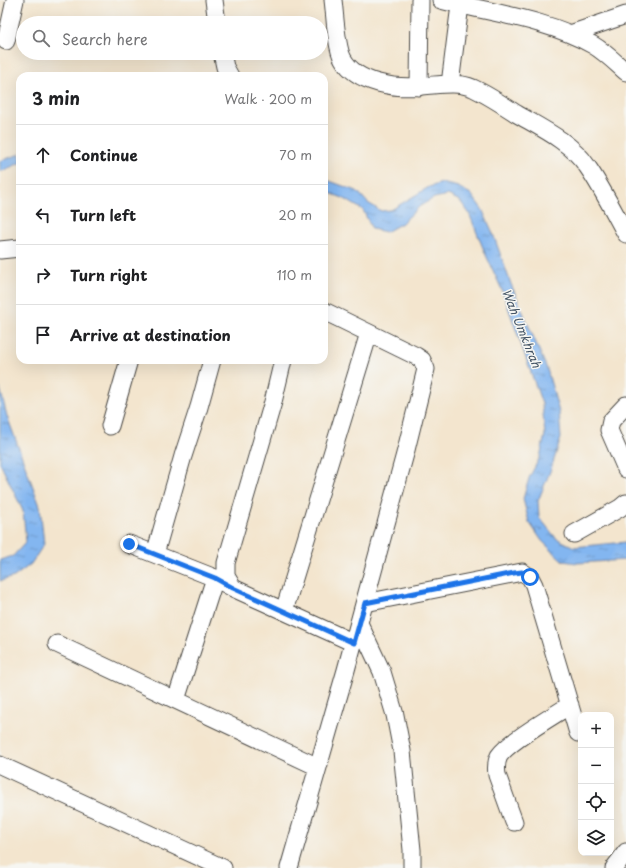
<!DOCTYPE html>
<meta charset="utf-8">
<style>
:root{--surface:#fff;--page:#f2f2f2;--text:#202124;--muted:#757577;--line:#e0e0e0}
body{margin:0;font-family:"Playpen Sans",sans-serif;background:var(--page);color:var(--text)}
.controls{position:absolute;right:12px;bottom:12px;display:grid;overflow:hidden;border-radius:8px;box-shadow:0 4px 16px #0002}
.controls button{width:36px;height:36px;display:grid;place-items:center;padding:0;border:0;border-bottom:1px solid var(--line);background:var(--surface);color:var(--text);font:20px sans-serif}
.stop{position:absolute;width:12px;height:12px;margin:-9px;border:3px solid #1a73e8;border-radius:50%;background:#fff}
.stop.end{background:#1a73e8;border-color:#fff;box-shadow:0 1px 4px #0008}
.list{margin:0;padding:0;list-style:none}
h2{display:flex;justify-content:space-between;align-items:center;height:52px;margin:0;padding:0 16px;font-size:17px}
h2 small{font-size:13px;font-weight:400;color:var(--muted)}
.list li{display:grid;grid-template-columns:26px 1fr auto;gap:12px;align-items:center;box-sizing:border-box;height:60px;padding:0 16px;border-top:1px solid var(--line)}
.list b{display:block;font-size:15px;white-space:nowrap}
.list em{font-size:13px;font-style:normal;color:var(--muted)}
.icon{flex:none;width:22px;height:22px;fill:none;stroke:currentColor;stroke-width:2;stroke-linecap:round;stroke-linejoin:round}
.map{position:relative;flex:none;width:626px;height:868px;overflow:hidden}
.search{position:absolute;background:var(--surface);box-shadow:0 4px 16px #0002;left:16px;top:16px;width:312px;height:44px;display:flex;align-items:center;gap:10px;box-sizing:border-box;padding:0 14px;border-radius:22px;color:var(--muted);font-size:15px}
.panel{position:absolute;background:var(--surface);box-shadow:0 4px 16px #0002;left:16px;top:72px;width:312px;height:292px;border-radius:12px}
.map>svg:first-child{display:block}
</style>
<div class="map">
<svg width="626" height="868" viewBox="0 0 626 868">
<defs>
<pattern id="water-ripples" width="26" height="14" patternUnits="userSpaceOnUse"><rect width="26" height="14" fill="#83b6f0"/><path d="M2 4q2-2 4 0t4 0M15 11q2-2 4 0t4 0" fill="none" stroke="#6b94c3"/></pattern>
</defs>
<rect width="100%" height="100%" fill="#f6f6f2"/>
<filter id="ink" filterUnits="userSpaceOnUse"><feTurbulence type="fractalNoise" baseFrequency=".025" numOctaves="2"/><feDisplacementMap in="SourceGraphic" scale="8" xChannelSelector="R" yChannelSelector="G"/><feConvolveMatrix kernelMatrix="1 2 1 2 8 2 1 2 1" color-interpolation-filters="sRGB"/></filter>
<filter id="wash" filterUnits="userSpaceOnUse"><feTurbulence type="fractalNoise" baseFrequency=".012" numOctaves="4" result="noise"/><feDisplacementMap in="SourceGraphic" scale="16" xChannelSelector="R" yChannelSelector="G"/><feGaussianBlur stdDeviation="0.9" result="paint"/><feColorMatrix in="noise" values="0 0 0 0 0 0 0 0 0 0 0 0 0 0 0 0 0 1.4 0 .05"/><feComposite in="paint" operator="in"/></filter>
<g filter="url(#wash)">
<rect width="100%" height="100%" fill="#f3e5ce"/>
<!-- water -->
<path fill="url(#water-ripples)" stroke="#57708e" d="M20,154V163L0,172V161Z
M324,179L357,191L368,203L381,211L391,210L429,187L442,183L458,187L471,194L482,209L492,231L511,284L547,369L559,412L561,438L551,469L538,501L539,517L556,538L574,547L626,542V560L577,563L563,561L542,541L529,522L523,499L529,478L540,457L545,435L542,404L502,290L485,253L469,213L460,201L448,195L434,198L420,206L402,223L386,232L372,229L363,210L343,198L324,191Z
M0,388L7,416L40,506L44,544L31,564L14,577L0,581V560L13,556L26,542L23,511L0,463Z"/>
</g>
<g filter="url(#ink)">
<g fill="none" stroke-linecap="round" stroke-linejoin="round">
<!-- minor casing -->
<g stroke="#494743" stroke-width="19">
<path id="minor" d="M214,0L217,23
M333,0C335,15 336,47 343,59C357,84 397,89 422,86C439,85 456,81 473,88C488,95 503,105 517,114C541,128 571,142 587,166C601,186 614,212 626,234
M441,0C491,13 547,19 593,45C605,52 616,63 626,72
M570,34L626,15
M6,41L15,0
M222,53L225,67L230,76
M450,84L460,5
M419,87L420,0
M0,250L20,248
M626,405L611,421L609,430L626,469
M110,426L129,360
M574,534L620,508L626,503
M129,544L215,578L233,588L354,643
M155,554L183,456L199,407L212,360
M233,588L226,576V563L273,402L283,360
M365,603L522,572L530,577L534,585L578,733
M284,611L369,333
M359,623L382,672L395,715L402,751L412,850V868
M57,644L318,767
M176,700L215,578
M0,765L223,868
M514,822L497,775C496,768 496,762 499,756C508,742 553,716 570,705
M289,868L346,670L405,454L426,369L422,360L416,356L324,311
M614,868L626,852"/>
</g>
<!-- minor -->
<use href="#minor" stroke="#fff" stroke-width="17"/>
</g>
</g>
<g fill="none" stroke-linecap="round" stroke-linejoin="round" filter="url(#ink)">
<!-- route -->
<path stroke="#1a73e8" stroke-width="5" d="M129,544L215,578L233,588L354,643L365,603L514,573L522,572L530,577"/>
</g>
<g text-anchor="middle" dominant-baseline="central" stroke-width="3" stroke-linejoin="round" paint-order="stroke">
<!-- water labels -->
<g font-size="12" font-style="italic" fill="#455566" stroke="#f6f6f2">
<text transform="translate(522 328) rotate(68)">Wah Umkhrah</text>
</g>
</g>
</svg>
<div class="controls">
<button>+</button>
<button>−</button>
<button><svg class="icon" aria-label="locate" viewBox="0 0 24 24"><circle cx="12" cy="12" r="6"/><path d="M12 2v4M12 18v4M2 12h4M18 12h4"/></svg></button>
<button><svg class="icon" aria-label="layers" viewBox="0 0 24 24"><path d="M12 4l9 5-9 5-9-5zM3 14l9 5 9-5"/></svg></button>
</div>
<div class="stop" style="left:530px;top:577px"></div>
<div class="stop end" style="left:129px;top:544px"></div>
<div class="search"><svg class="icon" aria-label="search" viewBox="0 0 24 24"><circle cx="10" cy="10" r="6"/><path d="M15 15l6 6"/></svg>Search here</div>
<section class="panel">
<h2>3 min<small>Walk · 200 m</small></h2>
<ul class="list">
<li><svg class="icon" aria-label="ahead" viewBox="0 0 24 24"><path d="M12 20V5M6 11l6-6 6 6"/></svg><div><b>Continue</b></div><em>70 m</em></li>
<li><svg class="icon" aria-label="left" viewBox="0 0 24 24"><path d="M17 20v-9H6M10 6l-5 5 5 5"/></svg><div><b>Turn left</b></div><em>20 m</em></li>
<li><svg class="icon" aria-label="right" viewBox="0 0 24 24"><path d="M7 20v-9h11M14 6l5 5-5 5"/></svg><div><b>Turn right</b></div><em>110 m</em></li>
<li><svg class="icon" aria-label="arrive" viewBox="0 0 24 24"><path d="M6 21V4h12l-3 4 3 4H6"/></svg><div><b>Arrive at destination</b></div></li>
</ul>
</section>
</div>
